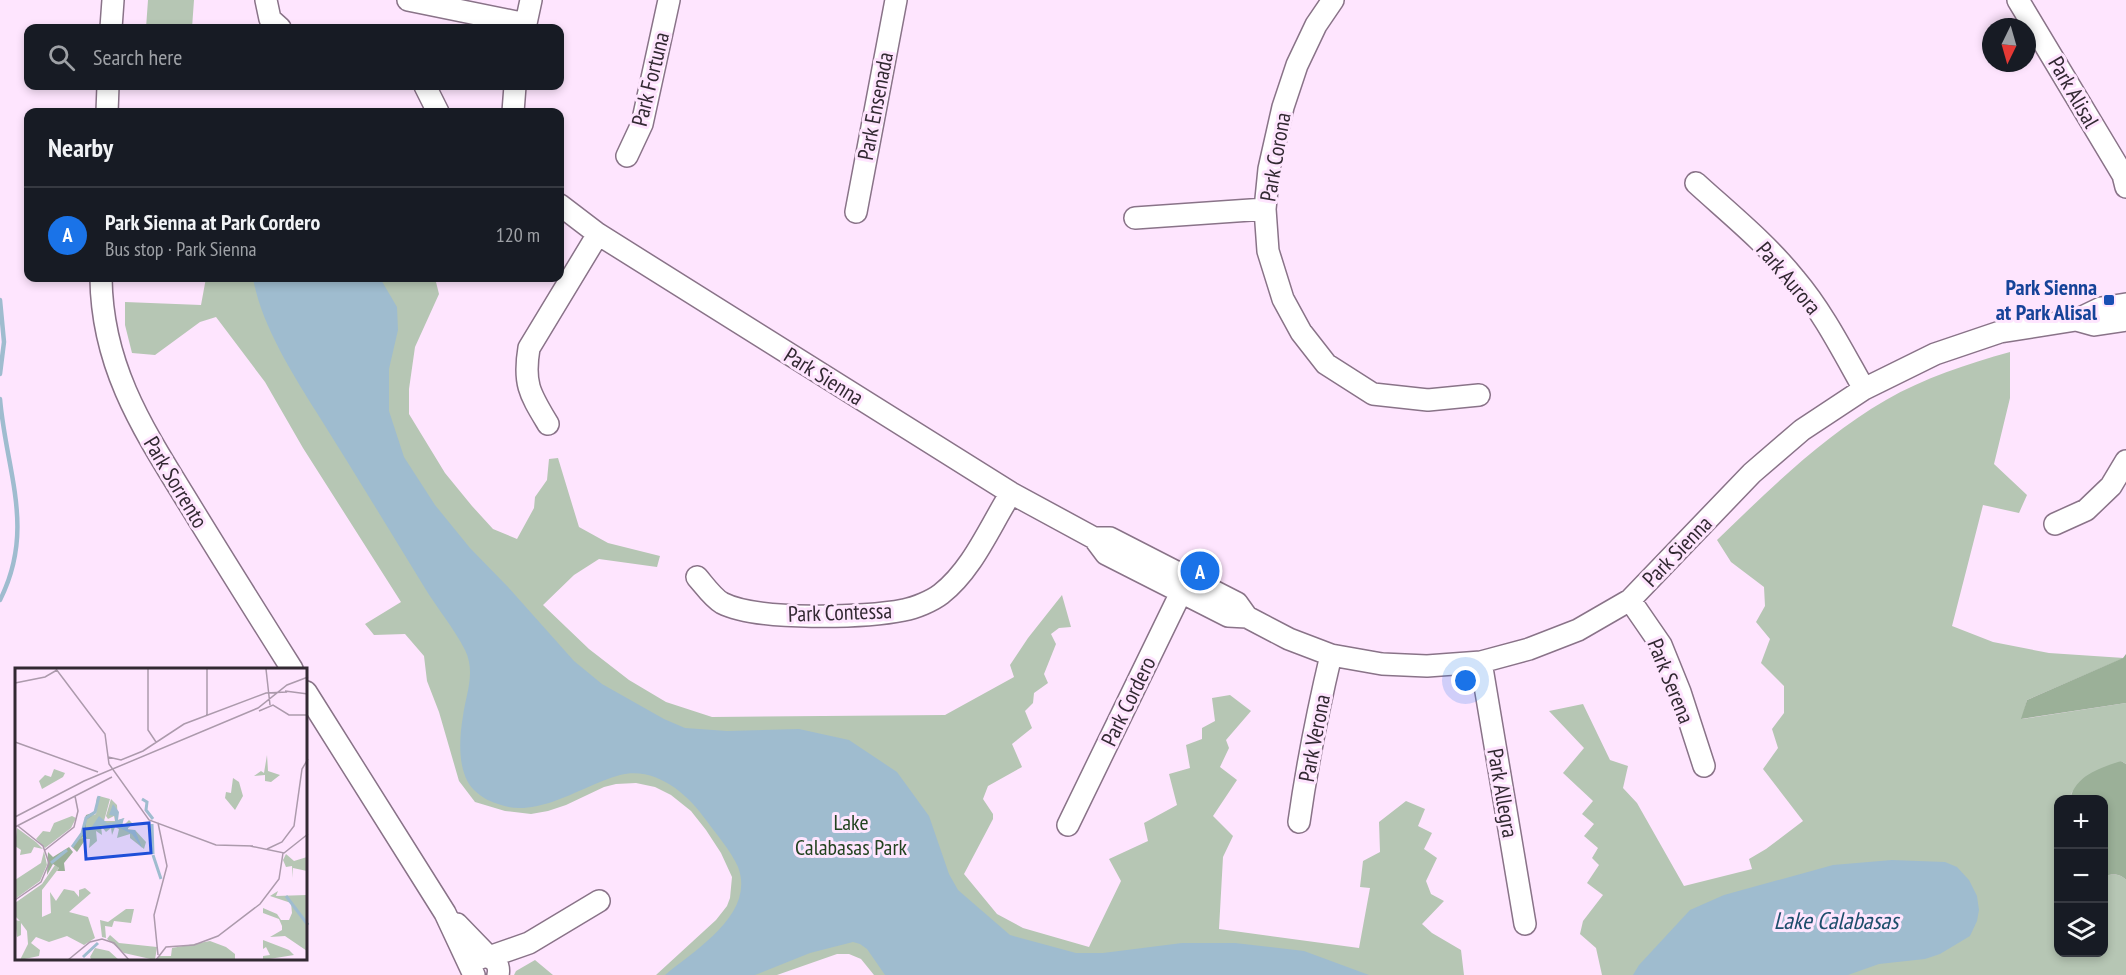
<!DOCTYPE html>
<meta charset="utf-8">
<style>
:root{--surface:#171b24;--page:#242831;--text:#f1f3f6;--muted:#9ea1a6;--line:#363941;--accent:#1a73e8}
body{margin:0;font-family:"PT Sans Narrow",sans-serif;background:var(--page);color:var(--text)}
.controls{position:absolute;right:18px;bottom:18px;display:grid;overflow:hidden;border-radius:12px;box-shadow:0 3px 9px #0003}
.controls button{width:54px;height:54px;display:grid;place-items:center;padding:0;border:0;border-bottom:2px solid var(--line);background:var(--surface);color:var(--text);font:30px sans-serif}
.compass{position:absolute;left:1982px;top:18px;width:54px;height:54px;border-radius:50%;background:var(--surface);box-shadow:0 3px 9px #0003;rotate:185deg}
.you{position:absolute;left:1466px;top:681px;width:21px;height:21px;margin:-15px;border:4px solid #fff;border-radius:50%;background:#1a73e8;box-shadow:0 0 0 9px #1a73e833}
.badge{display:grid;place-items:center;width:39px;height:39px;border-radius:50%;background:var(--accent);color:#fff;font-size:20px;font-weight:700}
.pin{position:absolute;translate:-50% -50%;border:3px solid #fff;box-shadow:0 2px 6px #0006}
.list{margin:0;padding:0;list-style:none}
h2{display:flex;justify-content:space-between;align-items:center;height:78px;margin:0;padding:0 24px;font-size:26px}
h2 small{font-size:20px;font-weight:400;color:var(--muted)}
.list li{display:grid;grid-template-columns:39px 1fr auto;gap:18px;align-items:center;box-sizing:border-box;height:96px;padding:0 24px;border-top:2px solid var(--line)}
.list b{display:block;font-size:22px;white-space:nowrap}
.list p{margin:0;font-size:20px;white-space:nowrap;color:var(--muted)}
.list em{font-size:20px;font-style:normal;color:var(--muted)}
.icon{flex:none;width:33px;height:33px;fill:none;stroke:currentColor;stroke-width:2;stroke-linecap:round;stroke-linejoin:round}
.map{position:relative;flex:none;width:2126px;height:975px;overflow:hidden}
.search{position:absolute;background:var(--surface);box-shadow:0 3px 9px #0003;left:24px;top:24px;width:540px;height:66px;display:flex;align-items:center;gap:15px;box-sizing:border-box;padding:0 21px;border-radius:12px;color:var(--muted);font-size:22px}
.panel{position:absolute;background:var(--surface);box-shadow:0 3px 9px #0003;left:24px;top:108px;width:540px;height:174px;border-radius:12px}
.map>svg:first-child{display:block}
</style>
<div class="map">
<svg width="2126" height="975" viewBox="0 0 2126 975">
<rect width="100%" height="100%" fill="#fee5fe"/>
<!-- green -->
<path fill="#b6c6b4" d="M148,0H194L192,28H146Z
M206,278H435L439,294L415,347L409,389V414L445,473L472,506L493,529L517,539L534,508L535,497L547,480L549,459L558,458L579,527L608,543L660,556L657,567L599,559L574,575L543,605L589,649L629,680L666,702L712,717L945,715L1014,677L1010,665L1028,638L1062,595L1071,627L1059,628L1051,634L1056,644L1044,674L1048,683L1034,693L1033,703L1025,711L1032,728L1012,744L1022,767L988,786L983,799L993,814V819L964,874L997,914L1023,928L1089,947L1121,881L1109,859L1148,841L1144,823L1177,805L1169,774L1190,768L1186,745L1202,739V728L1215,721L1212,698L1230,695L1251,711L1226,740L1229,748L1220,767L1237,780L1213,816L1233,836L1223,857L1219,929L1359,948L1370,888L1360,887L1363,861L1380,852L1379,822L1406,801L1425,809L1418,826L1432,833L1424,849L1437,858L1426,881L1431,894L1444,901L1422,924L1432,933L1461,950L1464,975H874L861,959L849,954H837L777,975H656L716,920L727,906L730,898L732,877L721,853L706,830L691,811L671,795L655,787L636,783L616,784L604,787L566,805L548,811L531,814L505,811L475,802L459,781L439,712L427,681L424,656L405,634L374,635L365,624L401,602L303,448L265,382L216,317L200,322L155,355L132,353L125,325V302L201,305Z
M2010,352V398L1994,464L2027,495L2019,513L1983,505L1952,626L1993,642L2049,653L2124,658L2027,700L2022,719L2126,703V764L2121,761L2072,792L2070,799L2058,800V952H2104V876C2112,874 2120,873 2126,880V975H1602L1596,948L1580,934L1583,921L1603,895L1587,883L1599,865L1592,858L1598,848L1584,836L1594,824L1582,814L1593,801L1563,773L1584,748L1549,711L1583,704L1610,760L1628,766L1623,788L1637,803L1684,886L1752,869L1749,859L1766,849L1803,821L1763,769L1778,748L1772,729L1784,713V686L1761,663L1770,639L1756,622L1765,606L1764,587L1731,562L1717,540C1770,489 1822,437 1886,400C1924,378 1967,364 2010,352Z
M535,960L553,975H514L516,971Z"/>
<!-- forest -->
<path fill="#9bb098" d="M2126,654V703L2021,719L2027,700L2123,658Z
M2121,761L2126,764V880C2120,873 2112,874 2104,876V800L2070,799C2076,775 2100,768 2121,761Z"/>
<!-- water -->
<path fill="#9fbccf" d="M253,278H380L397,307L398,330L389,369V411L404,457L435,505L470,548L508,587L574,661L602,684L664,719L685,728L727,731L799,729L849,740L897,772L929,816L949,874L958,890L1010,935L1076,953H1103L1182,943H1235L1304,951L1369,975H885L867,949L860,944L853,942L810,953L755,975H665C695,950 756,914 738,867C731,851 717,835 706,820C687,793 655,766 620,775C596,782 575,794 552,802C536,807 518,811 501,805C491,802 482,798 474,790C457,773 459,739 463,716C466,694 476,672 465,650C454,628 436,607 423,585C388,528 353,470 317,413C292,373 261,324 253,278Z
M1892,860L1945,862L1957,867L1969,880L1977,896L1979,910L1977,921L1970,936L1940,954L1925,959L1879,964L1848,975H1633L1639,965L1690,910L1724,895L1833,865Z"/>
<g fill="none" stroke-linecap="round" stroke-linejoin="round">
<!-- stream -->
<path stroke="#9fbccf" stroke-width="4.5" d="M0,300L4,342L0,374
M0,399C6,471 36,529 0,600"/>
<!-- minor casing -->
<g stroke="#897388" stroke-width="24">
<path id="minor" d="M266,0L270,19L280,28
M408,0L526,24
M1333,0L1316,25L1297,65L1283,107L1269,169L1265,209L1268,251L1283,299L1301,332L1326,364L1373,394L1428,400L1479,395
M2018,0L2123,175L2126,187
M111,28L113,0
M525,28L531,0
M425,86L438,112
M107,112L108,86
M513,112L515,86
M627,156L642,124L669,0
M1696,183C1730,214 1766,243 1795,279C1823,312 1843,352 1864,389
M560,205L598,234L1011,493L1094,538L1106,554L1228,616L1247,617L1289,639L1331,655L1382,664L1427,666L1481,662L1529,649L1578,630L1630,600L1752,473L1802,430L1864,389L1935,354L2000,332L2076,320L2101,308L2126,304
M856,212L896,0
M1135,218L1265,209
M101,278C102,369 145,432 191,507C224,561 258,615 292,669
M2076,320L2094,325L2126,320
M548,424C530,394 523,384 529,348L598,234
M2055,524L2086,510L2111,486L2126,461
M1094,538H1110L1188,578L1237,603L1247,617
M697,577C704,585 713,598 722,603C757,621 865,618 904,610C915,608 932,601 941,594C973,569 990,526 1011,493
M1630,600L1661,645L1680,692L1704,766
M1481,662L1525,924
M306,692L445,913L474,975
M1299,822C1307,765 1318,710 1331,655
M1068,825L1188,578
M457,924L489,957L529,943L599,901
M478,959C490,953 501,962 498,975"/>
</g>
<!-- minor -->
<use href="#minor" stroke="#fff" stroke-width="21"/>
</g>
<!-- markers -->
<rect fill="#1a4fb4" stroke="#fee5fe" stroke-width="2" x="2103" y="294" width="12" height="12" rx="3"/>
<g text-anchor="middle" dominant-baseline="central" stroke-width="6" stroke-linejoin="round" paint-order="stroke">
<!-- street labels -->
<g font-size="22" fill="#322932" stroke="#fee5fe">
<text transform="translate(650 79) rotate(-76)">Park Fortuna</text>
<text transform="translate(2074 92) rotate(60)">Park Alisal</text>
<text transform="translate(875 106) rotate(-79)">Park Ensenada</text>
<text transform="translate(1275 157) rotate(-80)">Park Corona</text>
<text transform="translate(1789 278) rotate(50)">Park Aurora</text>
<text transform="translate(824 376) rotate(32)">Park Sienna</text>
<text transform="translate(176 482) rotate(59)">Park Sorrento</text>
<text transform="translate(1677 551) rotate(-46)">Park Sienna</text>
<text transform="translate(840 612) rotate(-2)">Park Contessa</text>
<text transform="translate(1671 681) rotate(68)">Park Serena</text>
<text transform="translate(1128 701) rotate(-64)">Park Cordero</text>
<text transform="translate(1314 738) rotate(-79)">Park Verona</text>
<text transform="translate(1503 793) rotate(80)">Park Allegra</text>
</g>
<!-- transit labels -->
<g font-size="22" font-weight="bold" fill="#164399" stroke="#fee5fe" text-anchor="end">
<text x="2097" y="287">Park Sienna<tspan x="2097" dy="25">at Park Alisal</tspan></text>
</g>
<!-- park labels -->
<g font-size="22" fill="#22431f" stroke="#fee5fe">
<text x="851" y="822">Lake<tspan x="851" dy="25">Calabasas Park</tspan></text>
</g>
<!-- water labels -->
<g font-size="24" font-style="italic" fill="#1d4e6b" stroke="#fee5fe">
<text x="1836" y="920">Lake Calabasas</text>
</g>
</g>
<!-- overview -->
<g transform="translate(15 668)">
<rect width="292" height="292" fill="#fee5fe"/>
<path d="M252,87L253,103L265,107L256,114L250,113V107L239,108L246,103L249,105ZM39,101L50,105L48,109L27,121L24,113L30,107L36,109ZM218,110L224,114L228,128L220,142L210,130L211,124L216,125ZM84,128L95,131L89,153H100L99,148L93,151L91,148L96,131L102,137L103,152L110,150L105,154L108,158L114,152L118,156L112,161L120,162L131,174L129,181L115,170V166L102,170L104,161L100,159L97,167L96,160L91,164L86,158L87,167L81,163L82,173L74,180L75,171H65L71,164V150L81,146ZM57,148L61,150L56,160L30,180L21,171L28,163L35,164L39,155ZM2,160L21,174L28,181L19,179L16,185L5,187L6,182L0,178ZM29,183L32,197L25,213L0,231V212L26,195ZM271,186L279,193L292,189V203L278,200V210L277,198L271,199L268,192ZM40,197L44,200L27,222V249L36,245L35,224L41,233L49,221L59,223L64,229V222L70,220L76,225L54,244L73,249L80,270L69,277L52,268L34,274L21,269L16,275L25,282L24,288L5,292L13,276L12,263L6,255V267L2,269L0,252L5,253L0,248V235L27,216ZM263,223L261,228L292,227V283L270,268L255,269L267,262V258L264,251L248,245V240L262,246L266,252H274L277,245L276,235L255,228ZM111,241H119L116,255L99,253L97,259L90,258L91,270L87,269L85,252L93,254ZM95,267L104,275L142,279L140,292L109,285L92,271ZM248,272L274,282L279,287L248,292V288L255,287L251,279L248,281ZM195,273L211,279L220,286V291L142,292L144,288H156L157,280ZM80,280L94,283L104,292H77L75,289Z" fill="#b6c6b4"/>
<path d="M82,129H84L81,145L71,152V166L65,171L72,169L62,184L57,179L66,166L71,147L80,144ZM54,179L58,184L49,195L50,203H42L44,200L38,196L32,207L33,184L38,189Z" fill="#9bb098"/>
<path d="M98,136L104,144L103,152L109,150L107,158L113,156V162H120L127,180L117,166L103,159L86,157L74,163L84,148L92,155L100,154V148L94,147Z" fill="#9fbccf"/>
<path fill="none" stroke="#9fbccf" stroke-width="3" d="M127,131L132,134L131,142L138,151M137,156L138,186M57,179L67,165L71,150L80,144L84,128M138,187L146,211M36,195L52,182M271,228L293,257M68,289L83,275"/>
<path fill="none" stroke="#ac9aac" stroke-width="1.5" d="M41,1L90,66L94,96L134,152L201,177L238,178M133,1V62L141,74M192,1V47M251,1L255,37M0,15L30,9L42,2M270,23L293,26M244,43L258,37L274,47H293M0,74L83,104M93,89L106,92L128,83L169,56L251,25L272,24M0,149L69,113L243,40L272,17L293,9M143,155L152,198L139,247L143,287M0,159L97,109M235,178L269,185L293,166M252,181L267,174L279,158L287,101L293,91M30,182L59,159L63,143L60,128M0,232L26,214L34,195L28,178L3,158M0,265V285M53,292L75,274L87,271L99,275L114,292M141,292L151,279L179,277L203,268L245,236L264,211L268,185"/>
<path fill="#1d4ed8" fill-opacity="0.15" stroke="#1d4ed8" stroke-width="3" d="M134,155L136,185L71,191L69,161Z"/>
<rect width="292" height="292" fill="none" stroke="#322932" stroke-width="3"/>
</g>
</svg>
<div class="controls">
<button>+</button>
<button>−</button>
<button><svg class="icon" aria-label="layers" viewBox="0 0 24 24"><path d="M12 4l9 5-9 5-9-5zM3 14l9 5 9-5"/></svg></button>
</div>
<svg class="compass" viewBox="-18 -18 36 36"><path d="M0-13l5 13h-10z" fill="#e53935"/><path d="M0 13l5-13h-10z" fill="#9ea1a6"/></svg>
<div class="you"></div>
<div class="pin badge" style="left:1200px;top:571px">A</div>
<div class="search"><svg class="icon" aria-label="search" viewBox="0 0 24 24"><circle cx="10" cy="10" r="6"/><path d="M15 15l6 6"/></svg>Search here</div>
<section class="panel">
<h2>Nearby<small></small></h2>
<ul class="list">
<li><span class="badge">A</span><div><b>Park Sienna at Park Cordero</b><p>Bus stop · Park Sienna</p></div><em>120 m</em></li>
</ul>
</section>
</div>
